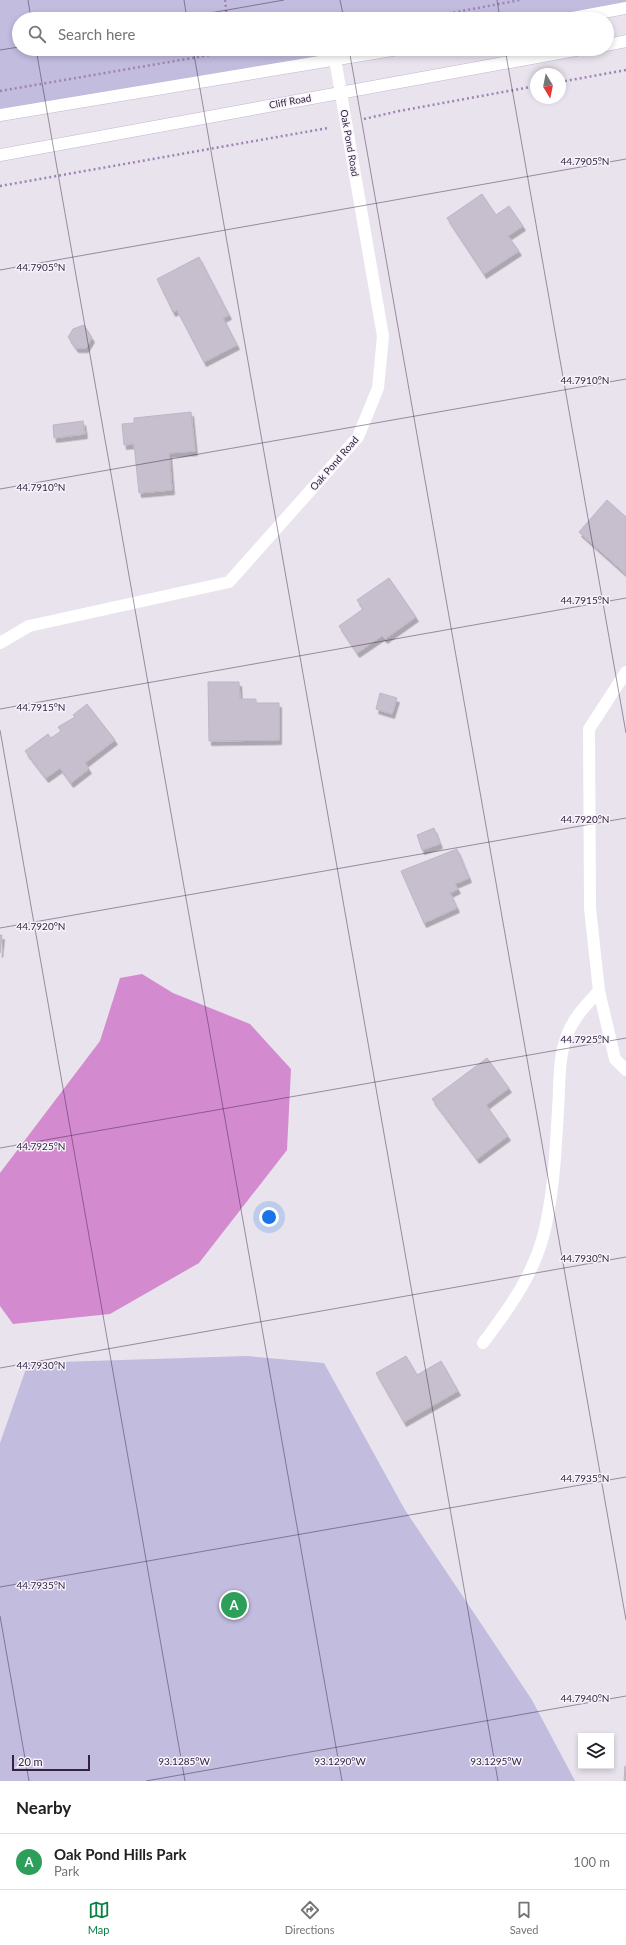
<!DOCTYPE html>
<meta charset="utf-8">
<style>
:root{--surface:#fff;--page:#f2f2f2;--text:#202124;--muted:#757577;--line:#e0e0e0;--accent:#0b8043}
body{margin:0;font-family:Lato,sans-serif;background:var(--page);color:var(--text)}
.controls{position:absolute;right:12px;bottom:12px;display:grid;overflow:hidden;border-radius:0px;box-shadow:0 2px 6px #0003}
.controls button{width:36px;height:36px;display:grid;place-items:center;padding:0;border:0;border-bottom:1px solid var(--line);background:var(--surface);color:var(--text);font:20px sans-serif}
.compass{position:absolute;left:530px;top:68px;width:36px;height:36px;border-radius:50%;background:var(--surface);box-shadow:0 2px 6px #0003;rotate:170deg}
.scale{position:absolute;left:12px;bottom:10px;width:78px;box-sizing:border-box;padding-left:4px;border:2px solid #352240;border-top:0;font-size:11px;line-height:14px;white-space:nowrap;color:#352240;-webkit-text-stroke:3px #f6f4fa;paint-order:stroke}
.you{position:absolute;left:269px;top:1217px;width:14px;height:14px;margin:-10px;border:3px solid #fff;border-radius:50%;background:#1a73e8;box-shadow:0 0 0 6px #1a73e833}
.badge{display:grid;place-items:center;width:26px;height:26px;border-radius:50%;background:var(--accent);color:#fff;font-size:13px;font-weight:700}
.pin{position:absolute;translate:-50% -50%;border:2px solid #fff;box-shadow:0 1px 4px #0006}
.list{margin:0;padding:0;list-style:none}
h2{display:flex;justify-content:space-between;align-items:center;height:52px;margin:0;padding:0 16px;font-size:17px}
h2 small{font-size:13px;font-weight:400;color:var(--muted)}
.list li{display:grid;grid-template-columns:26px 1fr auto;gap:12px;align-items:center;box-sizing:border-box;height:56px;padding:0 16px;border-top:1px solid var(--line)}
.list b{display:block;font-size:15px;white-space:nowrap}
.list p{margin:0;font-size:13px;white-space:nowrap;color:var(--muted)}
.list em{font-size:13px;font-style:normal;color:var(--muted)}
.icon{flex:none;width:22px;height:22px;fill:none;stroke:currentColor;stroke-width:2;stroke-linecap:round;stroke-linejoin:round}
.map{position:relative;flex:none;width:626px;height:1781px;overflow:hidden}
.search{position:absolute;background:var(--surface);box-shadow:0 2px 6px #0003;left:12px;right:12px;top:12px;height:44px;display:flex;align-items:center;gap:10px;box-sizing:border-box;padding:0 14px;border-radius:22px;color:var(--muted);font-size:15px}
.sheet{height:108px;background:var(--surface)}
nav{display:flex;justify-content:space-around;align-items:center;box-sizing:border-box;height:56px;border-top:1px solid var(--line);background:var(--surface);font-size:11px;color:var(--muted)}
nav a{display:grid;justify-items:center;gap:2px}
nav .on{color:var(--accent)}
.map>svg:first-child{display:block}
</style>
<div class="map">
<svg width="626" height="1781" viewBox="0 0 626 1781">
<defs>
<filter id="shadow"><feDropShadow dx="2.5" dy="4.5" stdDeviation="0" flood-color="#0004"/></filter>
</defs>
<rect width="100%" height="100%" fill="#e8e3ed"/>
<!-- green -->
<path fill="#c2bcdf" d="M0,0H626V5L548,19H19V49H377L0,115Z
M247,1356L324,1363L405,1510L532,1700L575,1781H0V1443L28,1363Z"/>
<!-- water -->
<path fill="#d48acf" d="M142,974L173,993L250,1024L291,1069L287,1150L199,1263L110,1314L13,1324L0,1306V1173L100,1041L120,978Z"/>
<!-- building -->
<path fill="#c7bfce" stroke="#beb5c7" filter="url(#shadow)" d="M482,194L496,215L509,206L523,226L508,236L519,251L484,274L447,218Z
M199,257L229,315L223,318L237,345L204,362L177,310L173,312L157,279Z
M84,325L92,338L86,348H76L68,337L73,329Z
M191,412L195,451L169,453L172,490L139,493L134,444L124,445L122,424L134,423V418Z
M83,421L85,434L54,438L53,425Z
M607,500L626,517V574L579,532Z
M389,578L416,617L385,639L382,636L357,653L339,626L363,609L357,600Z
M208,682H239L240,699H256V703H279V740L209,741Z
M380,693L397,698L392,714L376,709Z
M87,704L115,740L85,763L89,769L71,783L60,768L46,778L25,751L48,734L51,738L61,731L58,727L75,717L73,715Z
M434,828L440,844L422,850L417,835Z
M457,849L469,878L455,884L458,889L450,893L457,908L424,923L401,871Z
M0,935H2L0,953Z
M487,1058L509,1088L486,1105L508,1136L477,1159L432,1099Z
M406,1356L417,1375L441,1361L458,1391L404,1422L376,1373Z
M625,1766L626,1781H624Z"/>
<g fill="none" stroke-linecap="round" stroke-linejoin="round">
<!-- secondary casing -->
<g stroke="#c3b6ce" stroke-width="13">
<path id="secondary" d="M567,19L626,8
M607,45L626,41
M0,115L398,49
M0,155L581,49"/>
</g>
<!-- path -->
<path stroke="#9f83b2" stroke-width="2.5" stroke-dasharray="2 3" stroke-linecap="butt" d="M225,0L227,19
M419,19L520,0
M560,82L626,70
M0,91L245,49
M364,119L399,111L536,86
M0,186L328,128"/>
<!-- lane -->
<path stroke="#fff" stroke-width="12" d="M483,1343C511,1306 537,1270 546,1224C554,1187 556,1147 558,1109C560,1085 558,1061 566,1038C572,1019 586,1005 599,991"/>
<!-- street -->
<path stroke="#fff" stroke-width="12" d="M0,643L29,626L229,582L358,437L378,388L383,336L335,59
M626,672L589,729L590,908L599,991L615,1059L626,1070"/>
<!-- secondary -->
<use href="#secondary" stroke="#fff" stroke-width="12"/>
</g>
<!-- ticks -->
<path fill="none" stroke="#352240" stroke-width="1" stroke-opacity="0.45" d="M28,0L31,19M184,0L187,19M340,0L344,19M497,0L500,19M176,19L284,0M36,49L342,1781M193,49L498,1781M349,49L626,1620M505,49L626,733M0,50L19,47M0,270L626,159M0,489L626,379M0,709L626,598M0,730L185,1781M0,928L626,818M0,1148L626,1038M0,1368L626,1257M0,1587L626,1477M0,1616L29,1781M146,1781L626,1696"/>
<g text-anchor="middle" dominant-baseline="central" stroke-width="3" stroke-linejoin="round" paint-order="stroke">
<!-- street labels -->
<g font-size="10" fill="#352240" stroke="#f6f4fa">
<text transform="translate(290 101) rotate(-10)">Cliff Road</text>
<text transform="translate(350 143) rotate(80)">Oak Pond Road</text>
<text transform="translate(334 463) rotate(-49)">Oak Pond Road</text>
</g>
</g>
<g font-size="10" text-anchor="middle" fill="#352240" stroke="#f6f4fa" stroke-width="3" stroke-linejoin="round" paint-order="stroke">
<text x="585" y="165">44.7905°N</text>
<text x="41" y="271">44.7905°N</text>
<text x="585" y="384">44.7910°N</text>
<text x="41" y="491">44.7910°N</text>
<text x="585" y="604">44.7915°N</text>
<text x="41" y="711">44.7915°N</text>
<text x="585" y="823">44.7920°N</text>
<text x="41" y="930">44.7920°N</text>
<text x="585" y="1043">44.7925°N</text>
<text x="41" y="1150">44.7925°N</text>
<text x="585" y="1262">44.7930°N</text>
<text x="41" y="1369">44.7930°N</text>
<text x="585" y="1482">44.7935°N</text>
<text x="41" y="1589">44.7935°N</text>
<text x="585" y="1702">44.7940°N</text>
<text x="184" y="1765">93.1285°W</text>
<text x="340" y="1765">93.1290°W</text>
<text x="496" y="1765">93.1295°W</text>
</g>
</svg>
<div class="controls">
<button><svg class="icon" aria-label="layers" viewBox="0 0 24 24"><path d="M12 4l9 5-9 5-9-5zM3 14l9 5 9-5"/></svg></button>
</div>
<svg class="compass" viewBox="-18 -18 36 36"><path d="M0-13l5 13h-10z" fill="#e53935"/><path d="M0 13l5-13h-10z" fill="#757577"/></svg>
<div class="scale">20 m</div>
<div class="you"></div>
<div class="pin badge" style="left:234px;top:1605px;background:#2e9e5b">A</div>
<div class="search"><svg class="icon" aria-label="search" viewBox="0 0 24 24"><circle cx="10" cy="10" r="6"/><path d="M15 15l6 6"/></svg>Search here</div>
</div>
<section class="sheet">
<h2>Nearby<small></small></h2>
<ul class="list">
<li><span class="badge" style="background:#2e9e5b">A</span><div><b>Oak Pond Hills Park</b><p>Park</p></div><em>100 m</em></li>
</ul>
</section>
<nav>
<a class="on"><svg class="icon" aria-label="map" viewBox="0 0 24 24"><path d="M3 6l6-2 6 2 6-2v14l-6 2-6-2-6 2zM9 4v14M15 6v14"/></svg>Map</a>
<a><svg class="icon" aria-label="directions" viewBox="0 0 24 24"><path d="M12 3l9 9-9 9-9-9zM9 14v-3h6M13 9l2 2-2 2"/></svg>Directions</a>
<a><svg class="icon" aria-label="saved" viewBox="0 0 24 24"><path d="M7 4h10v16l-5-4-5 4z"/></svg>Saved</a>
</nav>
